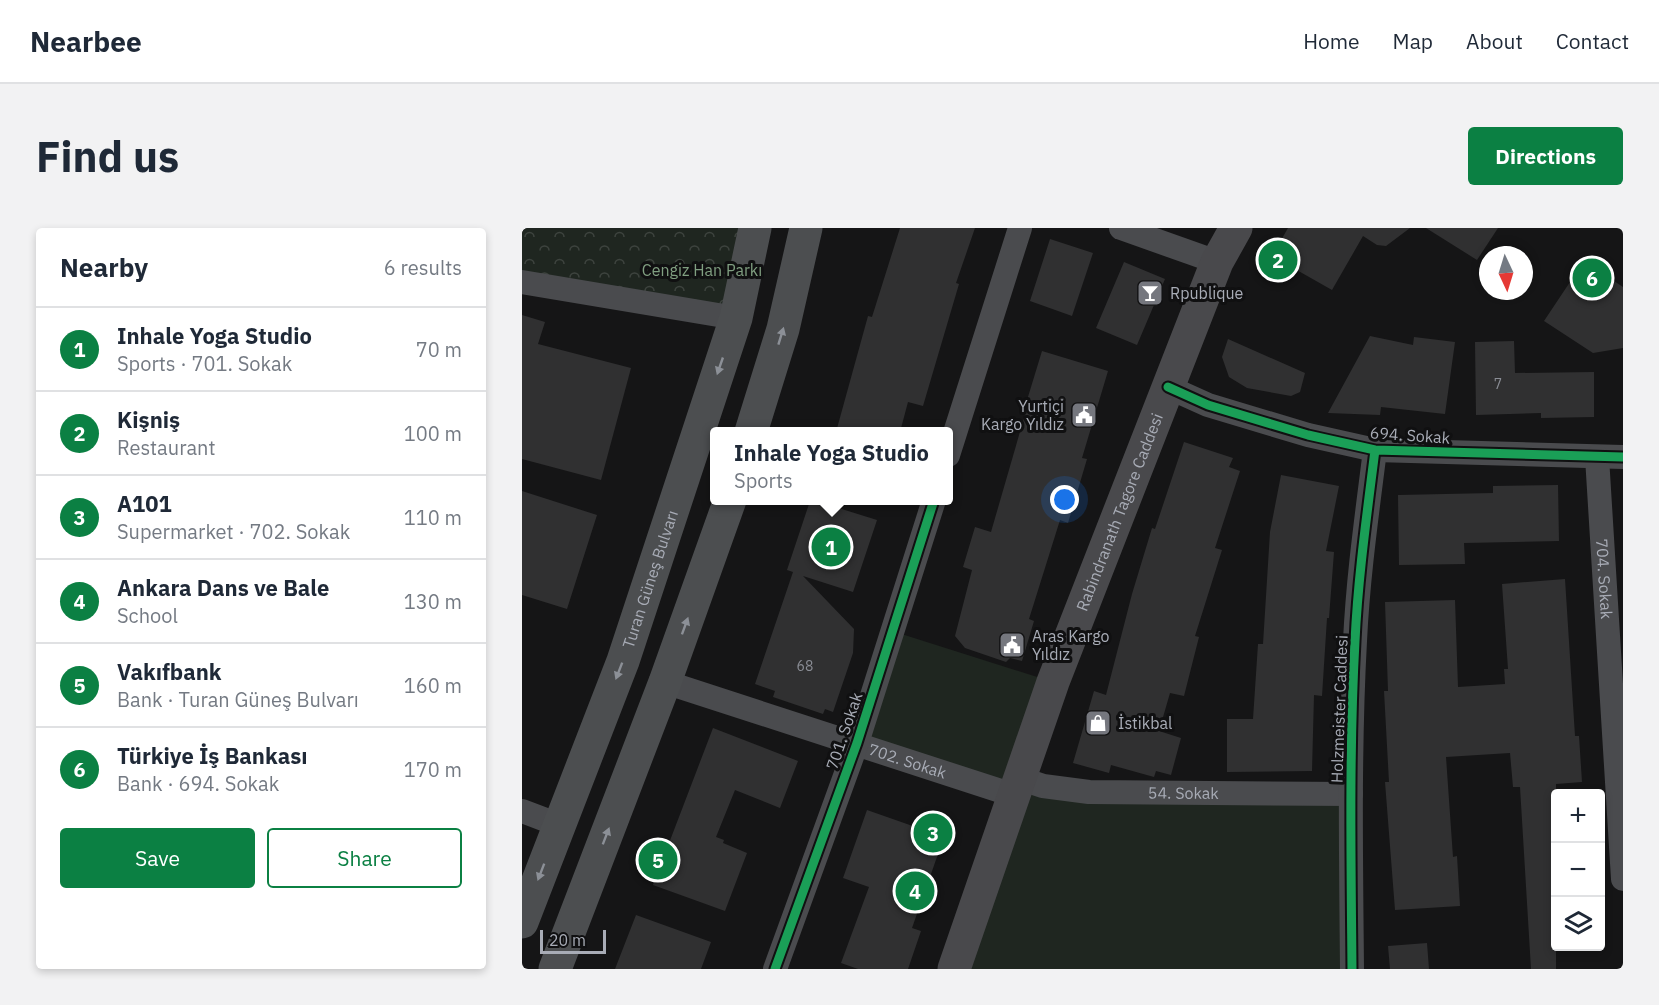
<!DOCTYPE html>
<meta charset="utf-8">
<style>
:root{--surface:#fff;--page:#f2f2f3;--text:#1f2937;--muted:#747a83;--line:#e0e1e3;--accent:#0b8043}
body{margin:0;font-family:"IBM Plex Sans",sans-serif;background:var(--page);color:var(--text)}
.controls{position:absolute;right:18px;bottom:18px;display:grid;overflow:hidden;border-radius:6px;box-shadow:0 3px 9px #0003}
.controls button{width:54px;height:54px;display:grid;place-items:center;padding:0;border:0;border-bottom:2px solid var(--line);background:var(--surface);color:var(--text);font:30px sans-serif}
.compass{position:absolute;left:957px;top:18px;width:54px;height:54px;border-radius:50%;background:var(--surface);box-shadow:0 3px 9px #0003;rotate:176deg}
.scale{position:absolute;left:18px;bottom:15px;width:66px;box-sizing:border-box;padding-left:6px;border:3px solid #a8acb6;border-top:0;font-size:16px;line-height:21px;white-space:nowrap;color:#a8acb6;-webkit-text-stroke:4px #101011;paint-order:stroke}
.you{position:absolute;left:543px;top:272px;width:21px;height:21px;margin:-15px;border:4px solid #fff;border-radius:50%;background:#1a73e8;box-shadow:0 0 0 9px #1a73e833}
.badge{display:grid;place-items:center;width:39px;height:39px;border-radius:50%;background:var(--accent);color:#fff;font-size:20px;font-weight:700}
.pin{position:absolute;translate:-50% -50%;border:3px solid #fff;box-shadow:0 2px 6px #0006}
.popup{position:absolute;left:188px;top:199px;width:243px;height:78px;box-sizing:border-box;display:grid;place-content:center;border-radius:6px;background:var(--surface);filter:drop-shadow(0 2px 4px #0005);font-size:20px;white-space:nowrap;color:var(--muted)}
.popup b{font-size:22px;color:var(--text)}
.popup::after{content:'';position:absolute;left:50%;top:100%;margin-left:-12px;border:12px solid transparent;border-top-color:var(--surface)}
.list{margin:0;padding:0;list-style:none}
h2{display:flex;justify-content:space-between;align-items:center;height:78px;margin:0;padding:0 24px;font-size:26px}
h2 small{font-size:20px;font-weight:400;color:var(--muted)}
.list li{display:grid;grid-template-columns:39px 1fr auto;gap:18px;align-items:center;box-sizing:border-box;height:84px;padding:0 24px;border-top:2px solid var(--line)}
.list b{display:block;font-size:22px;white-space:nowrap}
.list p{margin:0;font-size:20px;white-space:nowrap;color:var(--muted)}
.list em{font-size:20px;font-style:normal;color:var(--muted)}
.actions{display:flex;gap:12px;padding:18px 24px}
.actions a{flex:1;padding:14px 0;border:2px solid var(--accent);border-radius:6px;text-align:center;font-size:21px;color:var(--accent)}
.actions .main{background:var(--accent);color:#fff}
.icon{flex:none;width:33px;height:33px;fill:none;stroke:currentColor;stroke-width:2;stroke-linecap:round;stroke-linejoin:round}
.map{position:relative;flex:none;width:1101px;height:741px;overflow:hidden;border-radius:6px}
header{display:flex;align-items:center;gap:36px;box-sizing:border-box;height:84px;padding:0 30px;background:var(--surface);border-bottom:2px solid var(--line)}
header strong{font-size:28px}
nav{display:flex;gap:33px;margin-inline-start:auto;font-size:21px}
.intro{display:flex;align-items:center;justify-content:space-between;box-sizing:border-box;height:144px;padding:0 36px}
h1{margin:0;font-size:42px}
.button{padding:15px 27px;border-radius:6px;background:var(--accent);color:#fff;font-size:21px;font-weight:700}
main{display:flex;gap:36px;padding:0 36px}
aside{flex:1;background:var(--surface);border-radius:6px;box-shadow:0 3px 9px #0003}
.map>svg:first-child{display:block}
</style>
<header>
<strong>Nearbee</strong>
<nav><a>Home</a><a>Map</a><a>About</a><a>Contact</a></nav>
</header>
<div class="intro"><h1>Find us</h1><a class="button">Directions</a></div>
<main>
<aside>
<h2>Nearby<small>6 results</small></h2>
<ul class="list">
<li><span class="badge">1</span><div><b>Inhale Yoga Studio</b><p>Sports · 701. Sokak</p></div><em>70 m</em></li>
<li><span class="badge">2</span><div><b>Kişniş</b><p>Restaurant</p></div><em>100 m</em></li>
<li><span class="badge">3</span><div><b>A101</b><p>Supermarket · 702. Sokak</p></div><em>110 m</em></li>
<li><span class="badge">4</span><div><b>Ankara Dans ve Bale</b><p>School</p></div><em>130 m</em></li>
<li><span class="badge">5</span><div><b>Vakıfbank</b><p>Bank · Turan Güneş Bulvarı</p></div><em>160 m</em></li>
<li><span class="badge">6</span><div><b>Türkiye İş Bankası</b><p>Bank · 694. Sokak</p></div><em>170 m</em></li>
</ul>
<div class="actions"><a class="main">Save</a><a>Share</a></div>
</aside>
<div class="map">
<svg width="1101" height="741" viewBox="0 0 1101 741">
<defs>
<pattern id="park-crowns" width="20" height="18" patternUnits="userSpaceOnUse" patternTransform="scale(1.5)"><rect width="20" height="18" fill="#1f2620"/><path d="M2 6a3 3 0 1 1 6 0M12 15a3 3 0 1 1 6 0" fill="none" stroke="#3d433e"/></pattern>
</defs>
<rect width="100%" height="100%" fill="#151516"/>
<!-- grass -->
<path fill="#1f2620" d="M370,403L531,454L498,549L829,566L830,741H432L491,567L335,515Z"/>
<!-- park -->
<path fill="url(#park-crowns)" d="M0,0H234L214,90L0,54Z"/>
<!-- building -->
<path fill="#303031" d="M378,0H453L434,55L437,56L401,178L386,174L378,204H314L346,88L350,89Z
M766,0H888L864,18L855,17L841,8L810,62L750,28Z
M904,0H976L955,32Z
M528,11L571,25L550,88L508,73Z
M1062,33L1101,59V120L1071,125L1022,93Z
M602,34L643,51L615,117L574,100Z
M0,87L23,94L16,116L109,140L79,252L0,231Z
M848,108L891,117L892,109L933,114L923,186L859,179L858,187L806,185Z
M706,111L783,145L778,164L769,168L725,160L707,149L700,129Z
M992,113L993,145L1072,144V189L1019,190V185L954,187L953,114Z
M520,123L586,143L560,230L565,231L546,295L538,292L507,391L512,393L500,433L488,430L484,434L443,420L433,408L450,342L441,339L453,299L469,304L504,183L502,182Z
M662,214L711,230L707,239L718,243L693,320L700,322L673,408L677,409L662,468L648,465L637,503L659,510L649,547L634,543L632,549L589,537L587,545L551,535L572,463L584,467L610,366L630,300L633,301Z
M759,247L817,258L804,323L812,324L807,390H805L800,468L792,467L790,543L705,544V491H731L736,416H741L748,304Z
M1036,257L1037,313L942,315L943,336L877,337L876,267L971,265V258Z
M0,263L75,287L45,381L0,367Z
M288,273H294L355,292L331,364L281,348L332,401L331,425L311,484L303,481L301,486L251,469L253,463L233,456L271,344L265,342Z
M1043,351L1053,508H1057L1060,554L1034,556V741H1009L998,559H991L988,525L924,529L931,629L935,628L938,678L873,682L863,554H867L862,463H866L863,374L933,372L936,459L983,456L982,441H986L980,356Z
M191,500L276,533L258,580L213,562L194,609L202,612L201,615L225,625L203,683L131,657Z
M345,582L422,609L390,700L399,703L386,741H336L319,735L347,659L321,650Z
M114,687L189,714L179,741H93Z
M905,715L907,741H868L866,718Z"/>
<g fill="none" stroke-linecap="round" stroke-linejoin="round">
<!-- minor -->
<g stroke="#4a4b4e" stroke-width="24">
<path d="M599,0L695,34"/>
<path d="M0,54L214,90"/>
<path d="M646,159L686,177L786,207L853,222L1101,229"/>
<path d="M426,227L498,0"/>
<path id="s1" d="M1075,229L1101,651"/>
<path id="s2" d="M143,454L491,567"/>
<path id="s3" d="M497,550L521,558L567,564L829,566"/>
<path d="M0,583L37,597"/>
<path d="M253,741L335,515L412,272"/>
<path d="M830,741C829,632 827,522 833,413C836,349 845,286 853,222"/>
</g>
<!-- secondary -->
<path stroke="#49494c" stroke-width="33" id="s4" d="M432,741L531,454L695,34L714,0"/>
<!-- primary -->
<g stroke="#4c4e50" stroke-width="33">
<path d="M229,204L261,101L284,0"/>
<path id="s5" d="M0,694L101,433L214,90L233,0"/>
<path d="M33,741L143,454L208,272"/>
</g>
<!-- cycleway casing -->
<g stroke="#101011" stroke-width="13">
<path id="cycleway" d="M646,159L686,177L786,207L853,222L1101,229
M253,741L335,515L412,272
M830,741C829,632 827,522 833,413C836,349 845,286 853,222"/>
</g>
<!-- cycleway -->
<use href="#cycleway" stroke="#1a9f57" stroke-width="9"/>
</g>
<!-- one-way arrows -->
<defs><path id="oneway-solid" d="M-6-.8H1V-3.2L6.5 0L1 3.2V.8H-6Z" transform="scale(1.5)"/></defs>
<g fill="#8c9097">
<use href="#oneway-solid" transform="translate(259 108) rotate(-73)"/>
<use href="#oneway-solid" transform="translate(198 138) rotate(109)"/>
<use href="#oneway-solid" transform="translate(163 398) rotate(-70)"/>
<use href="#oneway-solid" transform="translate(97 443) rotate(111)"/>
<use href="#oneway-solid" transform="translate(84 608) rotate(-69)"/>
<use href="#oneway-solid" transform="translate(19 644) rotate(111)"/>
</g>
<!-- icons -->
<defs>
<g id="bar-square" transform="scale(1.35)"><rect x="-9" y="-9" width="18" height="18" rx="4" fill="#75777e" stroke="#101011"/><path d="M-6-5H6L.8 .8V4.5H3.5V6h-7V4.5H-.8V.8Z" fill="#fff"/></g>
<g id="civic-square" transform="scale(1.35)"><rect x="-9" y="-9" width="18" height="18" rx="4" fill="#75777e" stroke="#101011"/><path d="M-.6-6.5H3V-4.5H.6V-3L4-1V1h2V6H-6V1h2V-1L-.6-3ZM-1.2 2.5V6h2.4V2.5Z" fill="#fff"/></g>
<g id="shop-square" transform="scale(1.35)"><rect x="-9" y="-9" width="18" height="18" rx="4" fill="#75777e" stroke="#101011"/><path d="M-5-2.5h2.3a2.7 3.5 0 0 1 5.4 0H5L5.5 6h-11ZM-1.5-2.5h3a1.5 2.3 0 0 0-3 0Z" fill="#fff"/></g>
</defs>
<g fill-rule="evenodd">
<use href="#bar-square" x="628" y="65"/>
<use href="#civic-square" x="562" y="187"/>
<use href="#civic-square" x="490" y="417"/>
<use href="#shop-square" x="576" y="495"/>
</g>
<g text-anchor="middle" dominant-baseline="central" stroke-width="6" stroke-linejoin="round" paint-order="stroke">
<!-- number labels -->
<g font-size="14" fill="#8a8d95">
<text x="976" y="156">7</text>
<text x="283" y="438">68</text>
</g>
<!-- park labels -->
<g font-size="16" fill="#809f81" stroke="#101011">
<text x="180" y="42">Cengiz Han Parkı</text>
</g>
<!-- poi labels -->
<g font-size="16" fill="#a8acb6" stroke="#101011" text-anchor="start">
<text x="648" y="65">Rpublique</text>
<text x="542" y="178" text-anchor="end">Yurtiçi<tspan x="542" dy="18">Kargo Yıldız</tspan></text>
<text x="510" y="408">Aras Kargo<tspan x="510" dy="18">Yıldız</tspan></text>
<text x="596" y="495">İstikbal</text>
</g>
<!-- street labels -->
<g font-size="16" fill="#a8acb6" stroke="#101011">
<text transform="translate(888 207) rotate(4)">694. Sokak</text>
<text stroke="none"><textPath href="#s4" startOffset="486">Rabindranath Tagore Caddesi</textPath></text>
<text stroke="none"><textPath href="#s5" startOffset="366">Turan Güneş Bulvarı</textPath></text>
<text stroke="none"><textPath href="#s1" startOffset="122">704. Sokak</textPath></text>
<text transform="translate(817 481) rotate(-88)">Holzmeister Caddesi</text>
<text transform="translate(322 503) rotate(-71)">701. Sokak</text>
<text stroke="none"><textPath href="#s2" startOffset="255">702. Sokak</textPath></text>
<text stroke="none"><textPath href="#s3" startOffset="166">54. Sokak</textPath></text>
</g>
</g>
</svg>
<div class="controls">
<button>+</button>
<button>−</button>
<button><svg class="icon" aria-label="layers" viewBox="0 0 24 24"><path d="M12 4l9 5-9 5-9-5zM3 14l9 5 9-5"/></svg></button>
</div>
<svg class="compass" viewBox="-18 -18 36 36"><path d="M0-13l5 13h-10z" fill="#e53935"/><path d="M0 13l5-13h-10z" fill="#747a83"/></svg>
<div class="scale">20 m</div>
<div class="you"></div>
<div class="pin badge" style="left:309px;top:319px">1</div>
<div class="popup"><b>Inhale Yoga Studio</b>Sports</div>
<div class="pin badge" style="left:756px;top:32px">2</div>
<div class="pin badge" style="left:411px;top:605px">3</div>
<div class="pin badge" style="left:393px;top:663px">4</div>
<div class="pin badge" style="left:136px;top:632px">5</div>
<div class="pin badge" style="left:1070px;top:50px">6</div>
</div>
</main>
